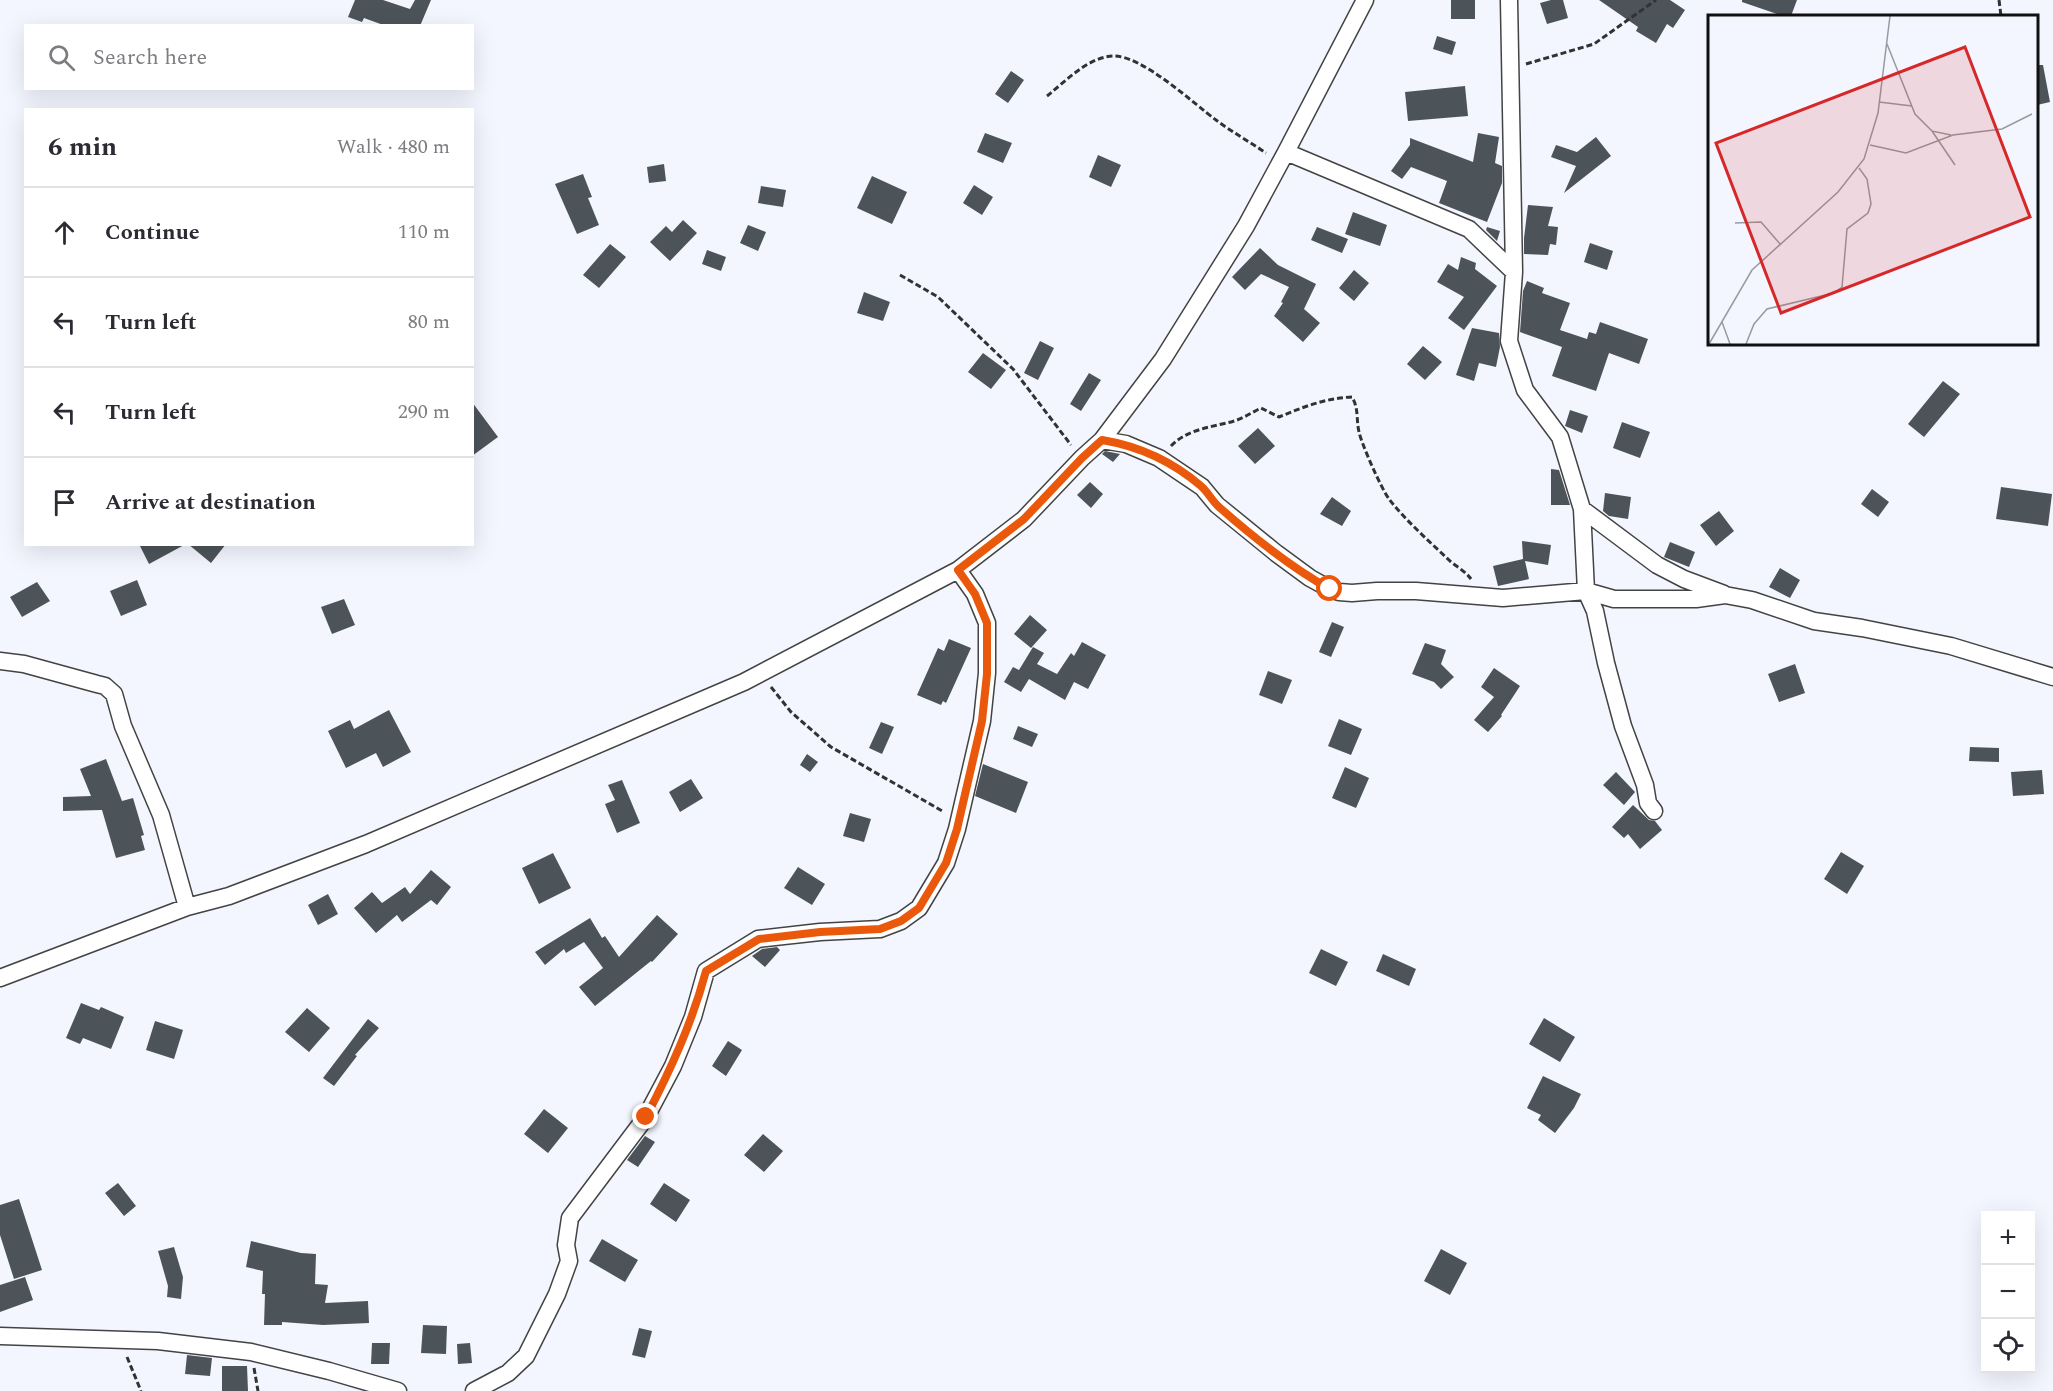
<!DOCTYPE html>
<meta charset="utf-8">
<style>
:root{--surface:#fff;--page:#f7f7f7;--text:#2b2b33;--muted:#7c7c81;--line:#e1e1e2}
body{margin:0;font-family:Spectral,serif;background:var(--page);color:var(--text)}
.controls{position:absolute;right:18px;bottom:18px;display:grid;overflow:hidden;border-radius:0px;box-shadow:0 6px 24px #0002}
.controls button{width:54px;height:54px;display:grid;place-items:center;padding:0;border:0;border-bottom:2px solid var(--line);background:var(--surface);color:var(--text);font:30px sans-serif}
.stop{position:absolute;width:18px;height:18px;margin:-14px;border:4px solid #ea580c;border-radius:50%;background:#fff}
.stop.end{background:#ea580c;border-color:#fff;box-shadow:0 2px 6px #0008}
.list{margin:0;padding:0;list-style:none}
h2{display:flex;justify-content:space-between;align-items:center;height:78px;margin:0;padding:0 24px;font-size:26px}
h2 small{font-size:20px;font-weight:400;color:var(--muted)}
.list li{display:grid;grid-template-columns:39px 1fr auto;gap:18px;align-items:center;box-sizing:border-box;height:90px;padding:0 24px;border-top:2px solid var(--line)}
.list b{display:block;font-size:22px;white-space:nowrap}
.list em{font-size:20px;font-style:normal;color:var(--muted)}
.icon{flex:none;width:33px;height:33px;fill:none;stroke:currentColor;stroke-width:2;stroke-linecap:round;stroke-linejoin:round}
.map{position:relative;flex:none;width:2053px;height:1391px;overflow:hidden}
.search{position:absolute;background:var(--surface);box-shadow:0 6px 24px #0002;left:24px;top:24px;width:450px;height:66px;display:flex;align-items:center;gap:15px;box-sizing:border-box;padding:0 21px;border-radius:0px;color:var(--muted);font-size:22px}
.panel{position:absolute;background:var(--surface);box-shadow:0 6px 24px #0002;left:24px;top:108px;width:450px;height:438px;border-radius:0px}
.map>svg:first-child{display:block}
</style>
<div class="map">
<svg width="2053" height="1391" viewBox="0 0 2053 1391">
<rect width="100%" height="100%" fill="#f4f6ff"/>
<!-- building -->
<path fill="#4c545a" d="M355,0H383L410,9L415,0H431L420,26H386L364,18L362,22L348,17Z
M1451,0H1475V19H1451Z
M1551,0H1563L1568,18L1547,24L1540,3Z
M1599,0H1670L1685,10L1673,28L1667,24L1656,43L1636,31L1638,27Z
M1742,0H1797L1791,16H1783L1742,2Z
M1437,36L1456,42L1452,55L1433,49Z
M2037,65H2043L2050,102L2037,105Z
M1011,71L1024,80L1008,103L995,94Z
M1465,86L1468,116L1408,121L1405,92Z
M985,133L1012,143L1003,163L977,152Z
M1478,133L1499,137L1495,163L1502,166V183L1487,222L1439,203L1447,181L1411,167L1402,179L1391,171L1410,145V138L1473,162Z
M1596,137L1611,156L1564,193L1576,166L1551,157L1556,145L1577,152Z
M1098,155L1121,165L1111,187L1089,177Z
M664,164L666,181L649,183L647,167Z
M583,174L592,197L588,198L599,225L577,234L555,184Z
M872,176L907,192L892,224L857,208Z
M974,185L993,197L982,215L963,203Z
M761,186L786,190L783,207L758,203Z
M1528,205L1553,207L1548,226L1558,227L1556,245L1550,244L1548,255L1524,254V238Z
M1353,212L1387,225L1380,246L1345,234Z
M683,220L697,233L670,261L650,242L666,226L672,232Z
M748,225L766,232L758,251L740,243Z
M1317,227L1348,239L1342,253L1311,240Z
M1487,227L1500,231L1497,241L1486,230Z
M1590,243L1613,251L1607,270L1584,262Z
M610,244L626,257L599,288L583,275Z
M1260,248L1278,265L1316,284L1304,309L1320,323L1303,342L1274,316L1283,303L1281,302L1289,287L1261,274L1245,290L1232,277Z
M707,250L726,257L721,271L702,264Z
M1461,257L1476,263L1475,269L1497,286L1464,330L1448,318L1464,297L1437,282L1448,264L1458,270Z
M1354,270L1369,283L1354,301L1339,288Z
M1527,281L1544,288L1542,293L1570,303L1560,330L1587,339L1589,332L1596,334L1600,322L1648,339L1639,364L1609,353L1596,391L1552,376L1562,347L1520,332L1523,291Z
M864,292L890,302L883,321L857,313Z
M1472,328L1499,333L1500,347L1496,367L1479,363L1474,381L1456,375Z
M1040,341L1054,348L1038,380L1024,373Z
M1423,346L1442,362L1425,380L1407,364Z
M983,353L1006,370L991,389L968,372Z
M1089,373L1101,380L1081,411L1070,404Z
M1943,381L1960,394L1924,437L1908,424Z
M472,402L498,437L472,456Z
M1570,410L1588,416L1582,433L1565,426Z
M1622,422L1650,432L1640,458L1613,448Z
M1258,428L1275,446L1255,464L1238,446Z
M1105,451L1120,454L1113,462L1102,454Z
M1551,469L1559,470L1570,505H1551Z
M1090,482L1103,494L1091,508L1077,495Z
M2001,487L2052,494L2048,526L1996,519Z
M1872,489L1889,502L1878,517L1861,504Z
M1605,493L1631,497L1628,519L1609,516L1603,511Z
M1332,497L1351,511L1342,526L1320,514Z
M1719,511L1734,531L1716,546L1700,525Z
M1522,541L1551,545L1548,565L1525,561L1529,579L1498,586L1493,566L1523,559Z
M1670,542L1695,552L1689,567L1664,557Z
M139,544H186L149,564Z
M188,544H226L211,563Z
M1780,568L1800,580L1790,598L1769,587Z
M137,580L147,605L121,616L110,591Z
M37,582L50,601L22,617L10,597Z
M344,599L355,625L332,634L321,607Z
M1030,615L1047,630L1031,648L1014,634Z
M1332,622L1344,627L1331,657L1319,652Z
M949,639L971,648L946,703L943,701L941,705L917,695L938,648L944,651Z
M1082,642L1106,655L1088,689L1074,682L1065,700L1029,679L1021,692L1004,682L1013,667L1019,670L1033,647L1044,653L1037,664L1057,674L1071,653L1074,656Z
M1425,643L1446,650L1441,664L1454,677L1441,689L1434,682L1412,674Z
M1795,664L1805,693L1779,702L1768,674Z
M1494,668L1520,686L1501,715L1502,716L1488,732L1474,720L1494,697L1481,687Z
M1268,671L1292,680L1282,704L1259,695Z
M389,710L411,752L383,767L376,753L346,768L328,731L350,720L354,729Z
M1339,719L1362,729L1351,755L1328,746Z
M881,722L894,727L882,754L869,748Z
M1018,726L1038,734L1032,747L1013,739Z
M1970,747L1999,748V762L1969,761Z
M807,754L818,762L810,772L800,765Z
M106,759L122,801L133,798L144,835L141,836L145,850L116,858L102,810L63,811V797L91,796L80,769Z
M983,764L1028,782L1016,813L975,796Z
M1345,767L1369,778L1356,808L1332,798Z
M2042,770L2044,794L2013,796L2011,772Z
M1616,772L1635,792L1624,805L1603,785Z
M691,779L703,798L680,812L669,792Z
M622,780L640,823L617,833L605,804L615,800L608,785Z
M1633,805L1649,820L1655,821L1662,830L1640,849L1628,834L1624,838L1612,827Z
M850,813L871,819L864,842L843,836Z
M1841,852L1864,866L1847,894L1824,879Z
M553,853L571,888L539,904L522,868Z
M798,867L825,884L812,905L784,888Z
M431,870L451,887L437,905L431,900L402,922L397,915L376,933L354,908L372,892L382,903L405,887L410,894Z
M328,894L338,914L318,925L308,905Z
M657,915L678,934L652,962L651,961L595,1006L579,987L603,968L584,942L566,953L564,949L545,965L535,952L590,918L602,938L605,936L619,957Z
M777,947L780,950L765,967L752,956L762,949Z
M1321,949L1348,962L1336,986L1309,973Z
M1383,954L1416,969L1409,986L1376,971Z
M81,1003L99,1010L101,1007L124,1017L111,1049L83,1038L80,1044L66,1038Z
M307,1008L330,1028L309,1052L285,1032Z
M1544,1018L1575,1037L1560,1062L1529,1044Z
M368,1019L379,1028L355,1055L357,1056L334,1086L323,1078Z
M155,1021L183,1030L174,1059L146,1050Z
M728,1041L742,1050L726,1076L712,1066Z
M1543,1076L1581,1094L1574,1108L1555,1133L1538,1120L1541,1115L1527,1108Z
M544,1109L568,1128L548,1153L524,1134Z
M763,1134L783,1151L764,1172L744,1155Z
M645,1136L655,1142L638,1167L627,1160Z
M118,1183L136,1206L124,1216L105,1193Z
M664,1183L690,1200L676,1222L650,1204Z
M19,1199L42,1270L14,1279L0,1235V1205Z
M602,1239L638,1260L625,1282L589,1261Z
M251,1241L301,1253L316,1254L315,1284L328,1285L325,1303L368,1301L369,1323L323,1325L282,1322V1325H264L265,1294H262L263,1271L246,1267Z
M174,1247L183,1277L181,1299L167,1297L168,1286L158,1251Z
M1441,1249L1467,1263L1450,1295L1424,1281Z
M25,1277L33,1300L0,1312V1285Z
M423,1325L447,1326L446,1354L421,1353Z
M639,1328L652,1331L645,1358L632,1355Z
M372,1343H390L389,1364H371Z
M470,1343L472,1363L458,1364L457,1344Z
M187,1355L212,1358L210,1376L185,1374Z
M222,1366H247L248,1391H222Z"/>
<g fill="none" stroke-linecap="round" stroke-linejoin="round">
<!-- minor casing -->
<g stroke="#434343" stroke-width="19">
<path id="minor" d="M1509,0L1514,272L1509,341L1525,390L1560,437L1582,509
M1286,152L1469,229L1514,272
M1102,440L1126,444L1159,458L1202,487L1217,505L1276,553L1310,578L1330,589L1339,592L1352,593L1377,591H1416L1503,598L1586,591L1614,599H1696L1725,595L1752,600L1814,621L1862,628L1951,646L2053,677
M0,661L24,664L97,684L105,686L114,694L123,726L161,815L187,907
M1654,811L1648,803L1645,785L1623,726L1606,663L1595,611L1586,591L1582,509L1657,565L1684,579L1724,594
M0,978L187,907L229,896L366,844L744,682L958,570L1024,519L1082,458L1102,440L1163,359L1246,226L1286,152L1365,0
M0,1336L158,1341L251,1352L329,1371L398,1391
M474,1391L508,1373L526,1356L557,1294L569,1261L566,1245L570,1218L646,1117L673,1066L693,1017L706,971L758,939L820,932L880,929L901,921L919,908L946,863L957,829L982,721L987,673V623L975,594L958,570"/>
</g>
<!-- path -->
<path stroke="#323232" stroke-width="3" stroke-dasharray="6 3" stroke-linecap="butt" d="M1999,0L2001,16
M1526,64L1594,44L1656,0
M1047,96C1066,81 1088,57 1113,56C1142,55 1193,103 1216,120C1232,132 1250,142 1266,153
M900,275L938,297L1013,369L1071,445
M1171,446C1186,430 1210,427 1231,422C1242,419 1251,413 1261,408L1279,417C1303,407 1326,398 1352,397C1359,409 1356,419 1359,432C1362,445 1381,488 1389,499C1406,521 1430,542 1450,561C1457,567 1465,571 1471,579
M771,687L791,712L831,747L944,812
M127,1357L141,1391
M254,1368L258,1391"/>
<!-- minor -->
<use href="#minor" stroke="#fff" stroke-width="16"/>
</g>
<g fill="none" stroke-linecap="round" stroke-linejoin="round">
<!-- route -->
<path stroke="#ea580c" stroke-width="8" d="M646,1117C671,1069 692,1023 706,971L759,939L820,932L880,929L901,921L919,908L946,863L957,829L982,721L987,674V623L975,594L958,570L1024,519L1082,458L1102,440C1138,446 1173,462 1201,486C1208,492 1212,501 1219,507C1253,537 1290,567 1330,589"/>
</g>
<!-- overview -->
<g transform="translate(1708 15)">
<rect width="330" height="330" fill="#f4f6ff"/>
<path fill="none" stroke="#999a9f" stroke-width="1.5" d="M179,29L207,99L224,116M171,87L204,91M243,120L224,116L247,150M162,130L198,138L245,120L294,114L324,99M27,208L53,207L73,230M14,307L22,329M1,329L44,255L130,177L156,144L170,98L182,1M38,329L46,309L59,294L126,278L134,272L139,214L160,198L163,189L159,164L151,153"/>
<path fill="#d62828" fill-opacity="0.15" stroke="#d62828" stroke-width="3" d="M257,32L322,202L73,298L8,128Z"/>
<rect width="330" height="330" fill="none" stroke="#101010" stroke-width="3"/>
</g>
</svg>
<div class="controls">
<button>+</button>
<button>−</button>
<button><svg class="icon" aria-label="locate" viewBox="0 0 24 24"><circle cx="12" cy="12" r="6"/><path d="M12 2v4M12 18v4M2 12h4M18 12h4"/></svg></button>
</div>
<div class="stop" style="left:1330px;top:589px"></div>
<div class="stop end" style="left:646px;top:1117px"></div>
<div class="search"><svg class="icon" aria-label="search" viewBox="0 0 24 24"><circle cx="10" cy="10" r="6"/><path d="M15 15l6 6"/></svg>Search here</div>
<section class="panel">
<h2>6 min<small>Walk · 480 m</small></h2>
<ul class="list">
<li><svg class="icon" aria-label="ahead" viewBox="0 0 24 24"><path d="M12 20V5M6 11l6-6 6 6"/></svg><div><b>Continue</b></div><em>110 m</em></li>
<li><svg class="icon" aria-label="left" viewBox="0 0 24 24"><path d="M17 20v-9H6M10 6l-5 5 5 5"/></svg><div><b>Turn left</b></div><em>80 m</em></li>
<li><svg class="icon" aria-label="left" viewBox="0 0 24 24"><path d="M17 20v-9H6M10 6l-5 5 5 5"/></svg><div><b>Turn left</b></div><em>290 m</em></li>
<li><svg class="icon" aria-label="arrive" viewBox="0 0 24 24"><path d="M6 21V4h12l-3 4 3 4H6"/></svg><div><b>Arrive at destination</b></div></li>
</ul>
</section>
</div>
